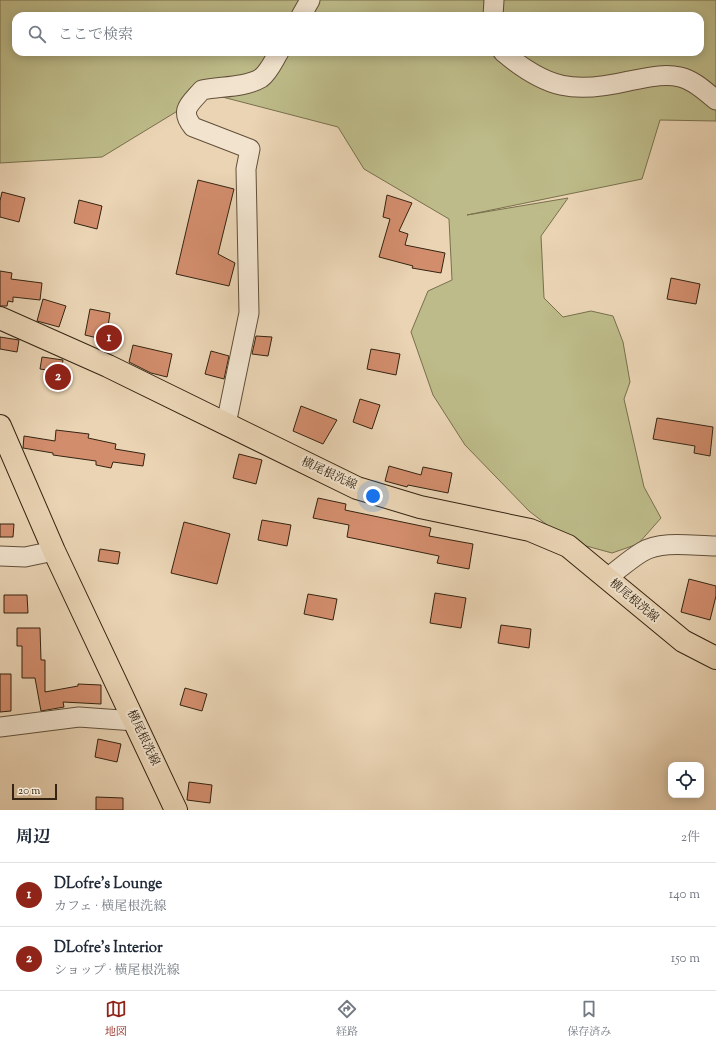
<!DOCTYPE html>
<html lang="ja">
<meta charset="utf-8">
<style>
:root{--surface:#fff;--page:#f6f6f7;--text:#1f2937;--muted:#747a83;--line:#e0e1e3;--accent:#8f2418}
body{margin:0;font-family:"Sorts Mill Goudy","Noto Serif JP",serif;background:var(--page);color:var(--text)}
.controls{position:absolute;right:12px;bottom:12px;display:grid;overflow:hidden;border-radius:8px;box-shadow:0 2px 10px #0003}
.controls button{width:36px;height:36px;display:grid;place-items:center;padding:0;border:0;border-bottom:1px solid var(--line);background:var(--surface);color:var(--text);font:20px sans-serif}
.scale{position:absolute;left:12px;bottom:10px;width:45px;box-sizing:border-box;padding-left:4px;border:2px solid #342411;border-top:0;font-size:11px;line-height:14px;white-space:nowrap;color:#342411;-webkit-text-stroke:3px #f1e3ce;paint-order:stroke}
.you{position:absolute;left:373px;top:496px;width:14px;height:14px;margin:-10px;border:3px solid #fff;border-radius:50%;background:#1a73e8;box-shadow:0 0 0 6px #1a73e833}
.badge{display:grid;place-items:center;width:26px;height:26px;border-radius:50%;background:var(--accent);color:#fff;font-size:13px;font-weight:700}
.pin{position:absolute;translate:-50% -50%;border:2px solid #fff;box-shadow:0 1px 4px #0006}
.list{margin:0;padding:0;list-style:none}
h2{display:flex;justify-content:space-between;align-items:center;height:52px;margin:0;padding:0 16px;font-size:17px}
h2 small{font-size:13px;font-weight:400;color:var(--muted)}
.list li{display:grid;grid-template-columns:26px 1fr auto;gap:12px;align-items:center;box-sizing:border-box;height:64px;padding:0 16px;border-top:1px solid var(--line)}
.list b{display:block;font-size:15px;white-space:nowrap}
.list p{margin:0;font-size:13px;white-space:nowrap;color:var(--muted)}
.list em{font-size:13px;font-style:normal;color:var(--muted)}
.icon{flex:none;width:22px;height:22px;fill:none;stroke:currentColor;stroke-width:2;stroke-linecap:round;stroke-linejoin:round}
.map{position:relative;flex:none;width:716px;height:810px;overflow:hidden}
.search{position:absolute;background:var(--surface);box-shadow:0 2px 10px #0003;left:12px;right:12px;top:12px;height:44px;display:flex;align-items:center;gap:10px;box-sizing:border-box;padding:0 14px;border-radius:12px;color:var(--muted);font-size:15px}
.sheet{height:180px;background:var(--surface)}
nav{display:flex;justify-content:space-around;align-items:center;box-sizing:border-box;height:56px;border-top:1px solid var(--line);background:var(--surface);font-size:11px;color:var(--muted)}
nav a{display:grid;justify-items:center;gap:2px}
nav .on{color:var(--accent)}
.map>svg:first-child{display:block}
</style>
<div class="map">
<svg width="716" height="810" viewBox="0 0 716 810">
<rect width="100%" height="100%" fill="#ead4b4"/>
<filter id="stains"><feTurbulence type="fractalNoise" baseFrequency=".005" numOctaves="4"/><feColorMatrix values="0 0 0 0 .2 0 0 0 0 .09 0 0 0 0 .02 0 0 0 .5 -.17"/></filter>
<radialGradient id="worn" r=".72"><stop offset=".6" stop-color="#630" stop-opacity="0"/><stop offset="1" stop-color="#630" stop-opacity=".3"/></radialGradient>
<!-- green -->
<path fill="#bdbb89" stroke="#78704d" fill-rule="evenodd" d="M0,0H716V121L660,120L642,179L467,215L568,198L541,236L544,298L563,317L591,311L613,316L623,342L630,382L624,399L644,487L661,518L638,544L612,553L568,541L529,511L465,445L433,395L411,332L428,291L452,280L449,219L364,169L338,127L207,93L102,157L0,163ZM16,16H700V52H16Z"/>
<!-- building -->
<path fill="#d28d6d" stroke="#342411" d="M198,180L234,189L218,254L235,263L229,286L176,274Z
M2,192L25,198L19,222L0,217V201Z
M387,195L412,203L399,231L408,234L405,245L445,253L441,273L412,268L413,266L379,257L390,219L383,217Z
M79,200L102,206L97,229L74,223Z
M0,271L12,273L11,279L42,283L40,300L13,297V302L8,301L7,306H0Z
M671,278L700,284L696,304L667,299Z
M43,299L66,306L59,327L37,321Z
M90,309L110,313L106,340L85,335Z
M256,336L272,337L268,356L252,354Z
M0,337L19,340L17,352L0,349Z
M133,345L172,354L167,377L151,373L129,362Z
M371,349L400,354L396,375L367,369Z
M211,351L229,356L224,379L205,374Z
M42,357L63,360L61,372L40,369Z
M360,399L380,405L372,429L353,422Z
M301,406L337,420L323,444L293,431Z
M657,418L713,427L710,456L694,453L695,446L653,439Z
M56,430L89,434L88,438L116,444L115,449L145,454L143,466L113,462L111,468L96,465V461L53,455V453L23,448L24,436L55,441Z
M239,454L262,460L256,484L233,478Z
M389,466L421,475L423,467L452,473L448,493L408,485L407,487L385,481Z
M318,498L346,504L345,510L431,528L429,536L473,544L469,569L437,563L439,556L347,537L349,525L313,518Z
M262,520L291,525L287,546L258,540Z
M184,522L230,534L217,584L171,573Z
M0,524H14L13,537H0Z
M100,549L120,552L118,564L98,561Z
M689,579L716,586V596L710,620L681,612Z
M435,593L466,598L461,628L430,623Z
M308,594L337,599L333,620L304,614Z
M4,595H27L28,613H4Z
M501,625L531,629L529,648L498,643Z
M17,628H40L41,660H45V692L78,686V684L101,685V704L63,702L64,707L41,711L35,678H22V646H17Z
M0,674H11V711L0,712Z
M185,688L207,694L202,711L180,705Z
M98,739L121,744L117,762L95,757Z
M189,782L212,785L210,803L187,800Z
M96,797L123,798V810H96Z"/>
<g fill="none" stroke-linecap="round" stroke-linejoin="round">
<!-- minor casing -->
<g stroke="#62503a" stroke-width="21">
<path id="minor" d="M301,16L310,0
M493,16L494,0
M503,52C547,89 574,94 629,81C646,78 663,73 680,77C694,80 706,92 716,100
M226,424L249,313L246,169L250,149L193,127C179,110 190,104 202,90C220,86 244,88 261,78C269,72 274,60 279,52
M0,556L25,557L54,551
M607,578C618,570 630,559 642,552C662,540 693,546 716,546
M0,727L79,717L135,721"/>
</g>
<!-- major casing -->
<g stroke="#342411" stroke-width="24">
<path id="major" d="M0,318L108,366L357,488L420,507L530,530L568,546L683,641L716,658
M0,426L54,551L176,810"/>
</g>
<!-- minor -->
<use href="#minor" stroke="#f1e3ce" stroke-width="19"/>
<!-- major -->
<use href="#major" stroke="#ead4b4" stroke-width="22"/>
</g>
<g text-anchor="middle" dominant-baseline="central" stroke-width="4" stroke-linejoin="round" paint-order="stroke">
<!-- street labels -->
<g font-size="12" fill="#342411" stroke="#f1e3ce">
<text transform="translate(329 474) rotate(25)">横尾根洗線</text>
<text transform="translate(634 601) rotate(40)">横尾根洗線</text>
<text transform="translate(143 738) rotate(65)">横尾根洗線</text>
</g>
</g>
<rect width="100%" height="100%" filter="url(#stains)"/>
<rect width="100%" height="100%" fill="url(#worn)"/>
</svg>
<div class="controls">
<button><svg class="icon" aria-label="locate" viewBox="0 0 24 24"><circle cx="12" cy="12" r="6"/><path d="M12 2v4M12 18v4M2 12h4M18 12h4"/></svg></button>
</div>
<div class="scale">20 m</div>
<div class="you"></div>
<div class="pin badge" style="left:109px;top:338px">1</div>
<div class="pin badge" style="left:58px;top:377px">2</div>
<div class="search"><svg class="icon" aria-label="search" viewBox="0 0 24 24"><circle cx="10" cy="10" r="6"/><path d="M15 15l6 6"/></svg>ここで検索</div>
</div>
<section class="sheet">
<h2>周辺<small>2件</small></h2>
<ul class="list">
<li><span class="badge">1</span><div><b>DLofre's Lounge</b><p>カフェ · 横尾根洗線</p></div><em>140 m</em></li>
<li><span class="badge">2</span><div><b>DLofre's Interior</b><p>ショップ · 横尾根洗線</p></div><em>150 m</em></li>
</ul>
</section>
<nav>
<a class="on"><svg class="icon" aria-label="map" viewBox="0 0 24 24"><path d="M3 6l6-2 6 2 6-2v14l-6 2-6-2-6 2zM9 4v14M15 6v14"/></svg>地図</a>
<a><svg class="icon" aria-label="directions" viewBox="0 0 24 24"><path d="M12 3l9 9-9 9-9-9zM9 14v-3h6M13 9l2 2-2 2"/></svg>経路</a>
<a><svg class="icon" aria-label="saved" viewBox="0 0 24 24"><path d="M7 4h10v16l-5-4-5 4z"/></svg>保存済み</a>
</nav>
